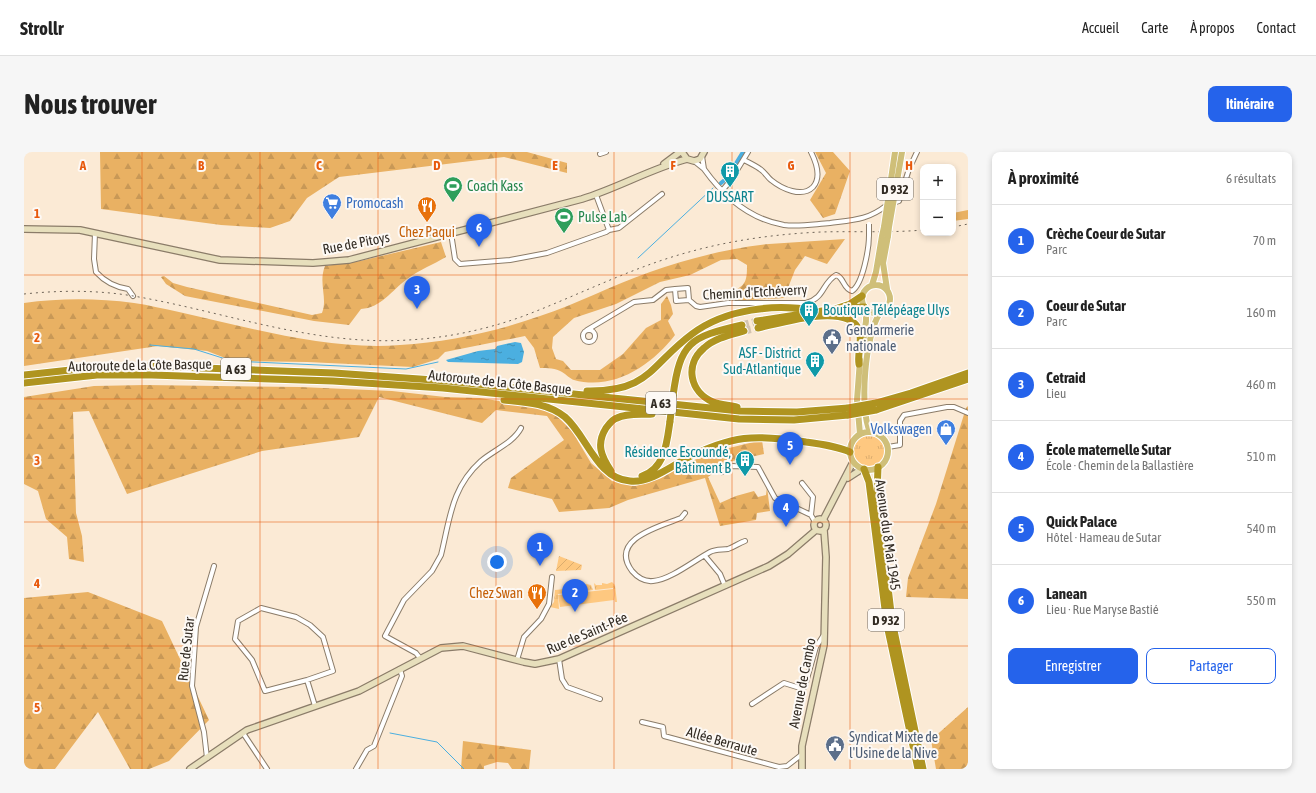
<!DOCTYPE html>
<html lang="fr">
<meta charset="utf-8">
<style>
:root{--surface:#fff;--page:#f6f6f6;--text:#222;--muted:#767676;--line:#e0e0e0;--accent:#2563eb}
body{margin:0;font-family:"Asap Condensed",sans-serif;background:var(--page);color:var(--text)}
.controls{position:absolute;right:12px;top:12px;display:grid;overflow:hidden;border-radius:8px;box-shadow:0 2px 6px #0003}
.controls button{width:36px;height:36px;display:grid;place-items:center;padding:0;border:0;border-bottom:1px solid var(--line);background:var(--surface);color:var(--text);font:20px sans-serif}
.you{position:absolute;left:473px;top:410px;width:14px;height:14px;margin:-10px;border:3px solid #fff;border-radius:50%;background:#1a73e8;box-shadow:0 0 0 6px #1a73e833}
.badge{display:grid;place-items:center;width:26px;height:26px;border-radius:50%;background:var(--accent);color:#fff;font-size:13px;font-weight:700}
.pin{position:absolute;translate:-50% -33px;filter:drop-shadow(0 1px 2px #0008)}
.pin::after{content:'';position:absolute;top:21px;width:14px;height:12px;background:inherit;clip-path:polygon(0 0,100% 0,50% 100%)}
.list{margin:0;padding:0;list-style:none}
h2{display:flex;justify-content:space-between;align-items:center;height:52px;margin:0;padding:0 16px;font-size:17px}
h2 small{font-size:13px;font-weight:400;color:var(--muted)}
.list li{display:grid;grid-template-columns:26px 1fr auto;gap:12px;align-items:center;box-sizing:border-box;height:72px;padding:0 16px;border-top:1px solid var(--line)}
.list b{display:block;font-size:15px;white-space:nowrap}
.list p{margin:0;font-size:13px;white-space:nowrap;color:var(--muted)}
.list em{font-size:13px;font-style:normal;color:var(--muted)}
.actions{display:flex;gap:8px;padding:12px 16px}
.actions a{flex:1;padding:9px 0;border:1px solid var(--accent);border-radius:8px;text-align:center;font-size:14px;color:var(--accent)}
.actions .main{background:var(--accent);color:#fff}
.map{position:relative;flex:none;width:944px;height:617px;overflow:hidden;border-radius:8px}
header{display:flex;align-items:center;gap:24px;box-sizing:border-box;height:56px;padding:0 20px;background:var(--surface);border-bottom:1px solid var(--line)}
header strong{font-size:19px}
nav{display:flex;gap:22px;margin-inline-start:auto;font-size:14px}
.intro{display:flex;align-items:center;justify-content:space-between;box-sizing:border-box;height:96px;padding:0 24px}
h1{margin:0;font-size:28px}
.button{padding:10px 18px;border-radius:8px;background:var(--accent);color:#fff;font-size:14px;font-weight:700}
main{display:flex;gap:24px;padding:0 24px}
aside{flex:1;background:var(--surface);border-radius:8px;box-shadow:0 2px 6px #0003}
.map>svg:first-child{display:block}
</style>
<header>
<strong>Strollr</strong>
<nav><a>Accueil</a><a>Carte</a><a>À propos</a><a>Contact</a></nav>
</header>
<div class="intro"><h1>Nous trouver</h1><a class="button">Itinéraire</a></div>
<main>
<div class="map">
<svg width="944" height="617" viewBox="0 0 944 617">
<defs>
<pattern id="grass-tufts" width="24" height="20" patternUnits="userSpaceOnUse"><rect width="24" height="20" fill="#fec880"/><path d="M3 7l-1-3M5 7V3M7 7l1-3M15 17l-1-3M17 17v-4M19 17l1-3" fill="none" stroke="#daac6e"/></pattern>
<pattern id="forest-firs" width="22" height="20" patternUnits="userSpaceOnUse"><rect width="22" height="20" fill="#e9b163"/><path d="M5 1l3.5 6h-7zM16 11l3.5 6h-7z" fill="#c89856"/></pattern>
<pattern id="garden-furrows" width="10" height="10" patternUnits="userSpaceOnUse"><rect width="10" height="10" fill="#fec880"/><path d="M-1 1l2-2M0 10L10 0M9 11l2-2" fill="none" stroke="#daac6e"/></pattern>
<pattern id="water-ripples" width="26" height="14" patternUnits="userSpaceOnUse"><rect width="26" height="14" fill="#4bafe0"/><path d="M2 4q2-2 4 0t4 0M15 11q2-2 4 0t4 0" fill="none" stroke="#3f8fb5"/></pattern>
</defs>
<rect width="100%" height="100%" fill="#fbead5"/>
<!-- grass -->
<path fill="url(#grass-tufts)" d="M829 300a16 16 0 1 1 32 0a16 16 0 1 1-32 0Z
M588,430L591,433L593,450H591L589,436L571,438L570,431L572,433H578V431L583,432Z
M562,432L567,433L569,438L534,442L535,457L526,455L530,450L531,438L562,435Z"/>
<!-- forest -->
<path fill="url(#forest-firs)" d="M76,0H503L543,11V21L480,5L315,25L283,46L266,69L246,76L197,73L77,57Z
M791,0H809L826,19L811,62L799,66L786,48L802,21Z
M944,58V67L929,69V61Z
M821,87L803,112L781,104L771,118L760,146L711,149V138C723,133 723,125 723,113L713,107L697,108L666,123L636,130L592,152L550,166L529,185L528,196L532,207L539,209L547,218H576L599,202L622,176L637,168V152L643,144L647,153L649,162L644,169L651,183C628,213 590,239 550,228C546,227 542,222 538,220C532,216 523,216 516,216L510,196L501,184L421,200L414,207L389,215L283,210L209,209L183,199L134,194L0,214V151C36,146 73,146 110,151C125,153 140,157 155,160C223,175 306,199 376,193C423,190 471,180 516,164C553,152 588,133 626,120C663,107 705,96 745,92C770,90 796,89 821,87Z
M417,90L422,105C410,112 395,118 383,127C368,138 357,156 337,157L325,173L290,169L161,144L142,132L137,125L140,124L149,131L163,135L288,163L298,161C304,146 294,131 301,114L336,109Z
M121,233L276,235L368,239L421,245L456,246L514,255L530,261L548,279L567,311L588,329L611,334L637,326L665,310L697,298L738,288L740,302L704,310L684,325L696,351L712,344L730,339L734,345L742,343L743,335L746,359L733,361L732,368L696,374L681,326L604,348L585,356L535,360L528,347L484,336L487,326L540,288L523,264L472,258L458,271L355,245L335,285L238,299L103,342L65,259L49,260L52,361L58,384L60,410L45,407L43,385L22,367L14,339L0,332V245L70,234Z
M944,254V447L882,445L884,426L912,352L942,256Z
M64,440L138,469L185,568L145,609L125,617H106L74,560L31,617H0V446Z
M944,555V617H912L907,588Z
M439,589L507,598L505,617H488L484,611L473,610L460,614V617H437Z"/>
<!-- park -->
<path fill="#fec880" d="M589,437L590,448L536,455L534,443Z"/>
<!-- garden -->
<path fill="url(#garden-furrows)" d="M535,404L558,413L557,418L532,419Z"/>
<!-- water -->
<path fill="url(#water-ripples)" d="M491,190L497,191L500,200L498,210L494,212L424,210L422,208L454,199L471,197L473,194Z"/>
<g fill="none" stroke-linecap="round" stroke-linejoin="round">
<!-- stream -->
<path stroke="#4bafe0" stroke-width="1" d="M614,106L689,36
M126,193L170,197L208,209L382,217L414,210
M366,581L413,590L440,617"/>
<!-- canal -->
<path stroke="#4bafe0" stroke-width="4" d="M697,31L703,26L719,0"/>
<!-- highway-tunnel -->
<path stroke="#d3c4b1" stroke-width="7" stroke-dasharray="7 3.5" stroke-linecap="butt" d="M718,173L733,169
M720,179L734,176"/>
<!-- street casing -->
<g stroke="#8b7c69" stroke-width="6">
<path id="street" d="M576,2L582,0
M720,8C726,11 732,14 736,17C741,20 743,25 747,28C758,37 778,46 789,35C798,25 792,10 787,0
M670,9L680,17L678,4
M680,17C700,45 725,67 760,73C775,75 791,72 806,71C830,68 844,68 863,53
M697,40L707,28L724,0
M869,51L875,49L885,17L893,0
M585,78L595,76L638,42
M71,81L70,107L72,120C81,130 91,135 104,137L109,144
M427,81L431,107L436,112L486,108L523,101L582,80L585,78L572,43
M665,148L652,149L651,137L664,136L665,148L672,154L676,155L704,151H782C801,146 798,131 812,123C820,125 819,137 828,139C839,132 845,96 845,83
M563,178L610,150L629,148L642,138L651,137
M559 184a6 6 0 1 1 12 0a6 6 0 1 1-12 0Z
M864,295L876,293V269L880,263L923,255H930L944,261
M698,320L707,314L734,315L751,346L787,363
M778,331L789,345L787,363L791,370
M661,361L657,366C637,374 584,387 608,419C614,426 620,430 629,429C646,428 671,408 686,400C692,397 698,398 704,397C710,395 715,391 721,389
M681,404L696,422L701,434
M237,456L272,465L286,473L299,485L309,519L283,528L241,539L228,508L211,487L214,469Z
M396,506L392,501L361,484L380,448L408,419L417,403C426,367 427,336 457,309C470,298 489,291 497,276
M535,507L538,527L543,535L576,547
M493,508L500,485L517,467L525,452L528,425
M283,528L291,554
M728,552L760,531L779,537L781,534L792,495L799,484
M618,570L639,575L640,584L755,615L763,614L777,603
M219,581L243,617
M183,606L180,580L168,534L172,475L190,414
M332,617L343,598L350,594L378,524L376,517"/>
</g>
<!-- secondary casing -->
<g stroke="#8b7c69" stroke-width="8">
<path id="secondary" d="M658,0L663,7L670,9L676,7L680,0
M640,12L656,0
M0,77L56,78L196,108L289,111L325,108L558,47C594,36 626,17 663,7
M824,326L838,317
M790 373a6 6 0 1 1 12 0a6 6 0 1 1-12 0Z
M799,368L829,310
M166,617L223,578L335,539L417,496L439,494L500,510L511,512L535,507L745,414L764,402L792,378
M778,617V594L800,493L802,405L800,378"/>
</g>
<!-- primary casing -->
<g stroke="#fff" stroke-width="8">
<path id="primary" d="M860,75L871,0
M865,75L878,0
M838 147a14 14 0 1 1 28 0a14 14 0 1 1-28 0Z
M848,133L852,120L858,84
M863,137L859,111L864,84
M839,191L842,169V157
M836,208L833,248L836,282
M846,280C835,257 841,182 856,161
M826 299a19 19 0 1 1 38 0a19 19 0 1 1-38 0Z"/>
</g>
<!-- highway casing -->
<g stroke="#fff" stroke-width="9">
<path id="highway" d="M823,156L840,155
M733,169L811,157L826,152L838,144
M734,176C757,171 824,150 835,178C839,189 833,201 835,212
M0,223L65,216L126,214L310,221L424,229L716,259L773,260L824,256
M0,231L73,223H128L309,229L419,236L715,267L770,268L824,263
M563,239C626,240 626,213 668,182C701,157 752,151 791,159
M649,244C656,190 666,185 718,173
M480,248C501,250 524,251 541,265C563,284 573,327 606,329C625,331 645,316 661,307C708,283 731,282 782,290C797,292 812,294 826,300
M852,251L887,241L944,221
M713,255C706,253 696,253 689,250C666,240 660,213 680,196C691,186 706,183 720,179
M852,258L944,227
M854,315L853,343L868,469L899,617
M840,317L845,330L863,473L894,617
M587,319C577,304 572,292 582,276C585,272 589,267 593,266C603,261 617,263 628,262
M618,324C641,317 643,290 646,269"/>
</g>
<!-- street -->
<use href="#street" stroke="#fff" stroke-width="4"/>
<!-- secondary -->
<use href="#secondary" stroke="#e7dfbc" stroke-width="5.5"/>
<!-- primary -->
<use href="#primary" stroke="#cfbf79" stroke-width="6"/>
<!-- highway -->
<use href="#highway" stroke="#af9420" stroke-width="7"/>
<!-- rail -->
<path stroke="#6e6458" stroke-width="1" stroke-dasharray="2 4" stroke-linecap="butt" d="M929,75L944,72
M0,142C38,138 77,138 115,145C204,161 292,194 384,188C422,186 460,178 497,165C553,144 606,116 665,100C708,88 753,82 797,80C831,79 865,81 899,78"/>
<!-- street-bridge casing -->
<g stroke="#8b7c69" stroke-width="6" stroke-linecap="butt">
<path id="street-bridge" d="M845,72V83"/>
</g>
<!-- primary-bridge casing -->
<g stroke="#fff" stroke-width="8" stroke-linecap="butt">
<path id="primary-bridge" d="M858,84L860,75
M864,84L865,75"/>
</g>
<!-- highway-bridge casing -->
<g stroke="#fff" stroke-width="9" stroke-linecap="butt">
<path id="highway-bridge" d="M824,256L852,251
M824,263L852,258
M646,269L649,244"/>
</g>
<!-- street-bridge -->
<use href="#street-bridge" stroke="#fff" stroke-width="4"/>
<!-- primary-bridge -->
<use href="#primary-bridge" stroke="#cfbf79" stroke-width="6"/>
<!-- highway-bridge -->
<use href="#highway-bridge" stroke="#af9420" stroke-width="7"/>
</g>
<!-- grid -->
<path fill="none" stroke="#e8590c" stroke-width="1" stroke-opacity="0.55" d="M118,0V617M236,0V617M354,0V617M472,0V617M590,0V617M708,0V617M826,0V617M0,123H944M0,247H944M0,370H944M0,494H944"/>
<!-- icons -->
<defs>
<g id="building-pin" transform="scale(1)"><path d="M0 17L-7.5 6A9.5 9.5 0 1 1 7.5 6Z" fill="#0f9aa8" stroke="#fdf9f5"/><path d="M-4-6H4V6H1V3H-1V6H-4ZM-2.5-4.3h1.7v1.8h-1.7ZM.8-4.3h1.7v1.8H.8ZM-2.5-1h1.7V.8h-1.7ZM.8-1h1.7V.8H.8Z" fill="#fff"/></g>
<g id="stadium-pin" transform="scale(1)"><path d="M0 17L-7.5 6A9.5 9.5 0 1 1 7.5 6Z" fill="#2e9e5b" stroke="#fdf9f5"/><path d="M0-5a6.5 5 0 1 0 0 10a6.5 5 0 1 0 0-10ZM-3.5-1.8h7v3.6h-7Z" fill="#fff"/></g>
<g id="supermarket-pin" transform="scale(1)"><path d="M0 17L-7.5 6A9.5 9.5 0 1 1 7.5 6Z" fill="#3f7fe0" stroke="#fdf9f5"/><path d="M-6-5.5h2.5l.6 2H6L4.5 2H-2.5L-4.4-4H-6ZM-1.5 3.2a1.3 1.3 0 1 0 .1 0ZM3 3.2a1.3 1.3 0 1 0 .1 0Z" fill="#fff"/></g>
<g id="restaurant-pin" transform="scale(1)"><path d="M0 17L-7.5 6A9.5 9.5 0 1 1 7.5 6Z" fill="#e8710a" stroke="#fdf9f5"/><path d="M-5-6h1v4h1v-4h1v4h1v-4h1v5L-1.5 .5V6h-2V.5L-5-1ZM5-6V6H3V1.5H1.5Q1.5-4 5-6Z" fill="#fff"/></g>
<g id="civic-pin" transform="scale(1)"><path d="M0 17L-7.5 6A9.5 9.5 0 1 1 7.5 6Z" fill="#5c6f8a" stroke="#fdf9f5"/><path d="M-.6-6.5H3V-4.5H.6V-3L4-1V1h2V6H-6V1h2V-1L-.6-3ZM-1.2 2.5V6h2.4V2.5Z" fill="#fff"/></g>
<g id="shop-pin" transform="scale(1)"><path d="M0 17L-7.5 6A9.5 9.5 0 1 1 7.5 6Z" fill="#3f7fe0" stroke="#fdf9f5"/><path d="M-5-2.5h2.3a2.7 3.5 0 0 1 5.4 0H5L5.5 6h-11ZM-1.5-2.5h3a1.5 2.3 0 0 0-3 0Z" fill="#fff"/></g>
</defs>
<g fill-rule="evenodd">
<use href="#building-pin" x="706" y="19"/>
<use href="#stadium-pin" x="429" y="34"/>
<use href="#supermarket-pin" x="308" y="51"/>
<use href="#restaurant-pin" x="403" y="54"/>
<use href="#stadium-pin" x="540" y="65"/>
<use href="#building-pin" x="785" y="158"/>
<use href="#civic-pin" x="808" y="186"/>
<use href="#building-pin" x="791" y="209"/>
<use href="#shop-pin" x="922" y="277"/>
<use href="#building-pin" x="721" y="308"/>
<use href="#restaurant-pin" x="513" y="441"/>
<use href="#civic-pin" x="811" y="593"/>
</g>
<g text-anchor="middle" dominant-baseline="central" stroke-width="4" stroke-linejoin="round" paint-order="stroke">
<!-- shield labels -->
<g fill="#fdf9f5" stroke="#6f6962" stroke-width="1">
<rect x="853" y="26" width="36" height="22" rx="3"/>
<rect x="197" y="206" width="30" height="22" rx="3"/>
<rect x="622" y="240" width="30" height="22" rx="3"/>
<rect x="844" y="457" width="36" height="22" rx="3"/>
</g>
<g font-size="13" font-weight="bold" fill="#322b23">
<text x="871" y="37">D 932</text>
<text x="212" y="217">A 63</text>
<text x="637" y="251">A 63</text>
<text x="862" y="468">D 932</text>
</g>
<!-- leisure labels -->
<g font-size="14" fill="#27864d" stroke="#fdf9f5" text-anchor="start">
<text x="443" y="34">Coach Kass</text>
<text x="554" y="65">Pulse Lab</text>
</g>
<!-- culture labels -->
<g font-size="14" fill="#0d838f" stroke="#fdf9f5" text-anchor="end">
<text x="706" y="45" text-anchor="middle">DUSSART</text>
<text x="799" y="158" text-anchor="start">Boutique Télépéage Ulys</text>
<text x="777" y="201">ASF - District<tspan x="777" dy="16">Sud-Atlantique</tspan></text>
<text x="707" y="300">Résidence Escoundé,<tspan x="707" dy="16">Bâtiment B</tspan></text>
</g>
<!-- shop labels -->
<g font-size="14" fill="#366cbe" stroke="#fdf9f5" text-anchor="start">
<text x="322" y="51">Promocash</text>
<text x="908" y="277" text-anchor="end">Volkswagen</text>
</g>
<!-- food labels -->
<g font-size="14" fill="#c56008" stroke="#fdf9f5">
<text x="403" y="80">Chez Paqui</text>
<text x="499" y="441" text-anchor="end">Chez Swan</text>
</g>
<!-- street labels -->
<g font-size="14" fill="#322b23" stroke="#fdf9f5">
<text transform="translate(332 91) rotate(-11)">Rue de Pitoys</text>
<text transform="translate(731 140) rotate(-3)">Chemin d'Etchéverry</text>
<text transform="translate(116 213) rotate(-1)">Autoroute de la Côte Basque</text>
<text transform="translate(476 230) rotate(6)">Autoroute de la Côte Basque</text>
<text transform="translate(864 383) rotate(82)">Avenue du 8 Mai 1945</text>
<text transform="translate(563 481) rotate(-23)">Rue de Saint-Pée</text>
<text transform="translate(162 497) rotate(-84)">Rue de Sutar</text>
<text transform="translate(778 531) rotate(-79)">Avenue de Cambo</text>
<text transform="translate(698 589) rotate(16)">Allée Berraute</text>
</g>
<!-- service labels -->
<g font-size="14" fill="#4e5e75" stroke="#fdf9f5" text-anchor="start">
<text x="822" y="178">Gendarmerie<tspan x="822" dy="16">nationale</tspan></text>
<text x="825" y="585">Syndicat Mixte de<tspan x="825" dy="16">l'Usine de la Nive</tspan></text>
</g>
</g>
<g font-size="13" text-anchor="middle" font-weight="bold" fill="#e8590c" stroke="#fdf9f5" stroke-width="4" stroke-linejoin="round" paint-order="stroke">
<text x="59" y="18">A</text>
<text x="177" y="18">B</text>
<text x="295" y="18">C</text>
<text x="413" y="18">D</text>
<text x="531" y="18">E</text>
<text x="649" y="18">F</text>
<text x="767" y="18">G</text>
<text x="885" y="18">H</text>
<text x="13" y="66">1</text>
<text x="13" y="190">2</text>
<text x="13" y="313">3</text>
<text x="13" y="436">4</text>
<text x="13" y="560">5</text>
</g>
</svg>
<div class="controls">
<button>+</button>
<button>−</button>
</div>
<div class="you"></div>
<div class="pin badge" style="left:516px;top:414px">1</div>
<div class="pin badge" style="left:551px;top:460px">2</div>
<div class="pin badge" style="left:393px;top:157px">3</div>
<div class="pin badge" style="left:762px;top:375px">4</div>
<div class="pin badge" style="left:766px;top:313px">5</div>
<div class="pin badge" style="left:455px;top:95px">6</div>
</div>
<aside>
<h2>À proximité<small>6 résultats</small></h2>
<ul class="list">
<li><span class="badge">1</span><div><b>Crèche Coeur de Sutar</b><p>Parc</p></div><em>70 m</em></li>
<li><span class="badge">2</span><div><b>Coeur de Sutar</b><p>Parc</p></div><em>160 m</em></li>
<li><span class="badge">3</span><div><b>Cetraid</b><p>Lieu</p></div><em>460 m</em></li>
<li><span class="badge">4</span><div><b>École maternelle Sutar</b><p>École · Chemin de la Ballastière</p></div><em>510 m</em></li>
<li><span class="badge">5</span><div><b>Quick Palace</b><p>Hôtel · Hameau de Sutar</p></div><em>540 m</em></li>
<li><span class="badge">6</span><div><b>Lanean</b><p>Lieu · Rue Maryse Bastié</p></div><em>550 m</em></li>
</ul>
<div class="actions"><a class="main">Enregistrer</a><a>Partager</a></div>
</aside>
</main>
